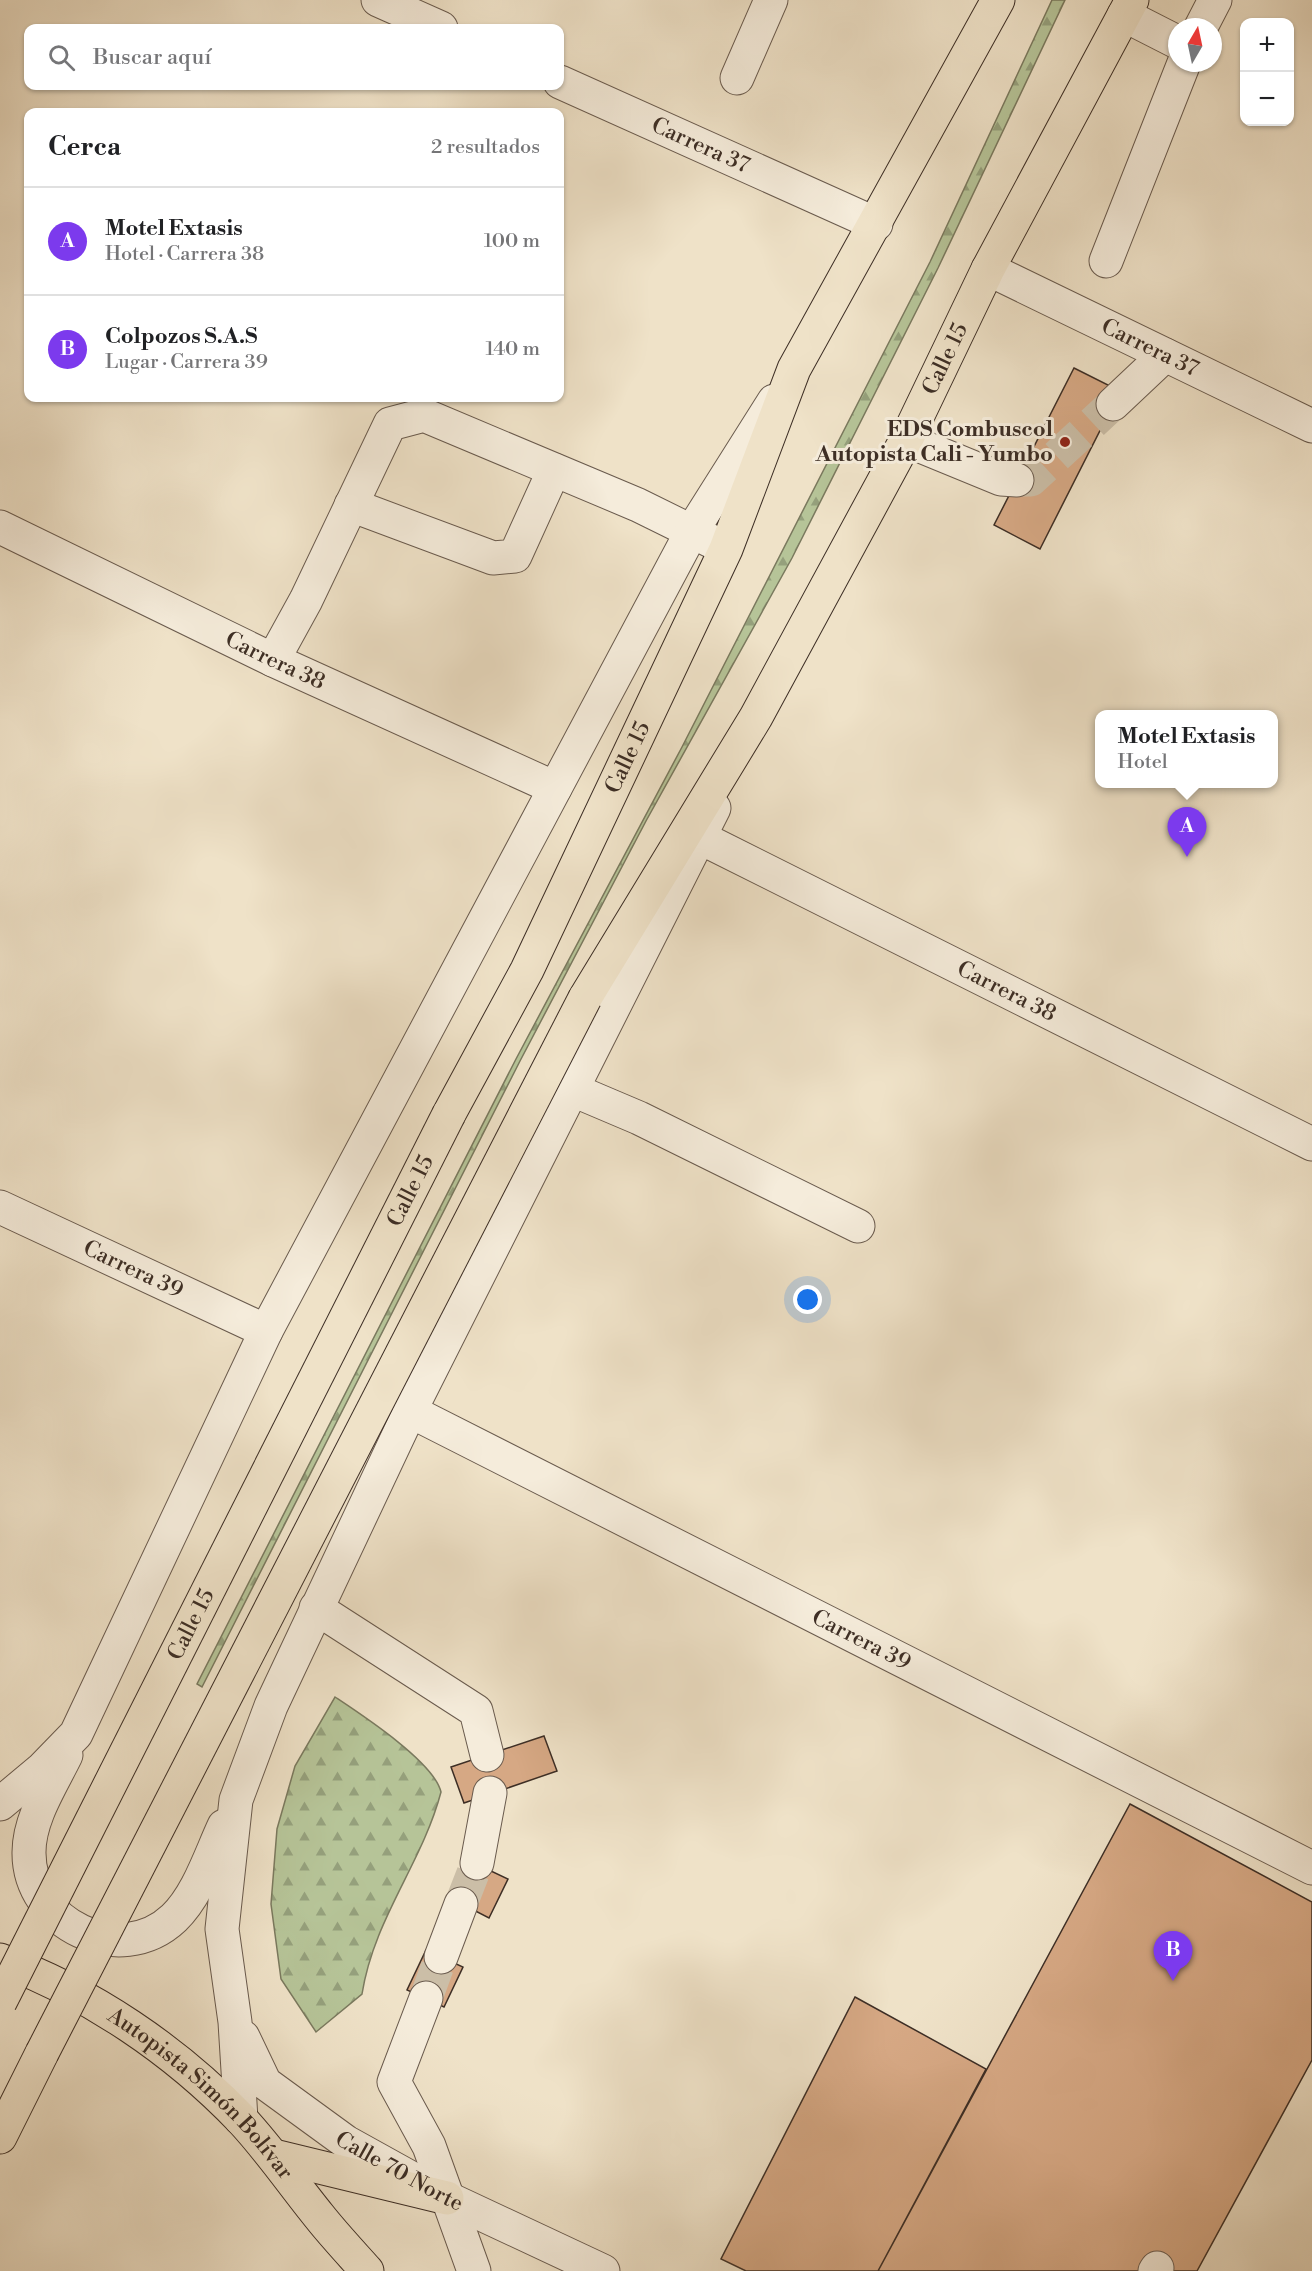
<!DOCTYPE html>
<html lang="es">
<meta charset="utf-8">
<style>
:root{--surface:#fff;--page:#f2f2f2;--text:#202124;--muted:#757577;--line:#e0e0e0;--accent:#7c3aed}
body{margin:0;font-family:"Libre Bodoni",serif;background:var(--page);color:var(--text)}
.controls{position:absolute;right:18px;top:18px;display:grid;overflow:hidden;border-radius:12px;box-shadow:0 2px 4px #0004}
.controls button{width:54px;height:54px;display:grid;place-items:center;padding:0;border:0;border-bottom:2px solid var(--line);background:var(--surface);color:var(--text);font:30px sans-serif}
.compass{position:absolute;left:1168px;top:18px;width:54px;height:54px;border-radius:50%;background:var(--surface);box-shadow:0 2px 4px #0004;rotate:9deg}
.you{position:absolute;left:808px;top:1300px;width:21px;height:21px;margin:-15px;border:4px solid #fff;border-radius:50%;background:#1a73e8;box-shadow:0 0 0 9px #1a73e833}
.badge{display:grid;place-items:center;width:39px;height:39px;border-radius:50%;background:var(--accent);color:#fff;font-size:20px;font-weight:700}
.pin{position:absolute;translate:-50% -50px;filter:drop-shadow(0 2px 3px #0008)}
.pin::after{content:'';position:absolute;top:32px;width:21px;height:18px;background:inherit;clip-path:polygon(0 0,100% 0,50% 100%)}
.popup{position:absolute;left:1095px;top:710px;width:183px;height:78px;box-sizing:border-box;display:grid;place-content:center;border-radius:12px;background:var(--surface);filter:drop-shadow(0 2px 4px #0005);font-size:20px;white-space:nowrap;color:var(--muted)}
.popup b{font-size:22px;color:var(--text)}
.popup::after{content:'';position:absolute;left:50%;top:100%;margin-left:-12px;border:12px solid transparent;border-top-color:var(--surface)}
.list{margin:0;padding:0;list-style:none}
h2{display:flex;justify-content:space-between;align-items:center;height:78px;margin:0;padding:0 24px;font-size:26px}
h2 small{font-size:20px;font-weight:400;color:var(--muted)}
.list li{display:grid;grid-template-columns:39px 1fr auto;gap:18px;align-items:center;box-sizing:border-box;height:108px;padding:0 24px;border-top:2px solid var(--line)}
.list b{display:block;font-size:22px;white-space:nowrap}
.list p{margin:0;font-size:20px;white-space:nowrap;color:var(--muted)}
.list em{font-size:20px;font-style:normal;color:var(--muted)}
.icon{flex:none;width:33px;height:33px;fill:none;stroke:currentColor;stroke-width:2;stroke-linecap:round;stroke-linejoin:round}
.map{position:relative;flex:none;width:1312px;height:2271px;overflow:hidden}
.search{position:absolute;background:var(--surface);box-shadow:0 2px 4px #0004;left:24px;top:24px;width:540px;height:66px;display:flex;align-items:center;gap:15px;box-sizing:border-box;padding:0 21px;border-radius:12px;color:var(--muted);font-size:22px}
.panel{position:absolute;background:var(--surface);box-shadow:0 2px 4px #0004;left:24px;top:108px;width:540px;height:294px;border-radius:12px}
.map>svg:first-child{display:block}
</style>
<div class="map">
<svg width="1312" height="2271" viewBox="0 0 1312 2271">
<defs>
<pattern id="forest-firs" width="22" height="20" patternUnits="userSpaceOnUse" patternTransform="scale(1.5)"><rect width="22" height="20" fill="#b6c498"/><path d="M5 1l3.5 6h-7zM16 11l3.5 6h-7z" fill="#95a07c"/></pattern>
</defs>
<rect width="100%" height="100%" fill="#efe2c8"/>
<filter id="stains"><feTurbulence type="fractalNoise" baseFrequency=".00333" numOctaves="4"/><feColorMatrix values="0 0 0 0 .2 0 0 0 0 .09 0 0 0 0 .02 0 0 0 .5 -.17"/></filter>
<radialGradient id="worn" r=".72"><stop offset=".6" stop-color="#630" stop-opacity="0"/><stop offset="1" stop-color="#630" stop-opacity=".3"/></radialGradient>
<!-- forest -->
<path fill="url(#forest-firs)" stroke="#7a795e" stroke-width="1.5" d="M1052,0H1065L938,268L792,558L646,821L520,1061L202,1687L197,1684L516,1059L682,747L930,262Z
M335,1697C362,1715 434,1762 441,1792C422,1864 374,1918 362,1994L316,2032L281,1979L271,1904L277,1829L295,1766Z"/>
<!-- building -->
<path fill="#d6a884" stroke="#3d2e25" stroke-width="1.5" d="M1074,368L1120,391L1040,549L994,525Z
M544,1736L557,1771L464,1803L451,1767Z
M1130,1804L1312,1902V2060L1197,2271H878Z
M472,1862L508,1879L489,1918L454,1900Z
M426,1950L463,1967L444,2007L407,1990Z
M855,1997L986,2069L878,2271H746L721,2259Z"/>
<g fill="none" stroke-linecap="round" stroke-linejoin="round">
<!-- minor-tunnel -->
<path stroke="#cbbea7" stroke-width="33" stroke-dasharray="33 16" stroke-linecap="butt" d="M1017,480H1031L1113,404
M461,1904L477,1863
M426,1998L441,1957"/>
<!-- minor casing -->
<g stroke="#6a5b4e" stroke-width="35">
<g id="minor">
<path d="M378,0L441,28"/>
<path d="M1124,15L1177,42"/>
<path d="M1201,27L1215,0"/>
<path d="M737,78L771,0"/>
<path id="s1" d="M560,82L876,224"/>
<path d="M1106,261L1184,63"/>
<path id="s2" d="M988,269L1312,426"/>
<path d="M1113,404L1165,355"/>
<path d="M906,440L1001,479L1017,480"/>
<path d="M351,505L493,558L515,556L554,470"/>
<path id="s3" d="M0,527L273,660L555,788"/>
<path d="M273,660L306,600L390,424L424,415L638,505L711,541"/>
<path id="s4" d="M701,838L1312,1144"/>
<path d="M573,1090L639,1118L858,1226"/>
<path id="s5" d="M0,1207L266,1331"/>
<path id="s6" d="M410,1411L1312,1868"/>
<path d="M316,1608L476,1711L487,1755"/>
<path d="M66,1755C52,1784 29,1818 29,1852C28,1924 120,1969 174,1918C198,1895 210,1856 224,1826"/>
<path d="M0,1804L42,1769L76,1734L266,1331L692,531L774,401"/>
<path d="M477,1863L490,1793"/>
<path d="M441,1957L461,1904"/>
<path d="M426,1998L394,2082L429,2146L474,2271"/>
<path id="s7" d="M243,2037L265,2083L346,2142L447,2198L603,2271"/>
<path d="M241,2119L235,2022L222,1929L236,1800L271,1706L410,1411L714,808"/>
<path d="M1155,2271L1157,2268"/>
</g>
</g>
<!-- major casing -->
<g stroke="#3d2e25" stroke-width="35">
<g id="major">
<path id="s8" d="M585,998L756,717L906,440L988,269L1132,0"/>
<path id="s9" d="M449,1114L527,970L726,549L794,369L998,0"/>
<path id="s10" d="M0,1960C90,1992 176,2051 242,2120C270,2150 293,2184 319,2216C334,2235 351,2253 367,2271"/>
<path d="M0,2137L42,2053"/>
<path d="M274,2156L447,2198"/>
</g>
</g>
<!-- minor -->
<use href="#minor" stroke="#f5ecdb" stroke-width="33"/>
<!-- major -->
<use href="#major" stroke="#efe2c8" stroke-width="33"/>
<!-- major-bridge casing -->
<g stroke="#3d2e25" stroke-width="35" stroke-linecap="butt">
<g id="major-bridge">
<path id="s11" d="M0,2002L449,1114"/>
<path d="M42,2053L585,998"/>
</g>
</g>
<!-- major-bridge -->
<use href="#major-bridge" stroke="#efe2c8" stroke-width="33"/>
</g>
<!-- markers -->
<circle fill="#8f2418" stroke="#f5ecdb" stroke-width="2" cx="1065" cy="442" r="6"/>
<g text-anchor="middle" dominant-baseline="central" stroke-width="6" stroke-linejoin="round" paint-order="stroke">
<!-- street labels -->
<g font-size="22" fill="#3d2e25" stroke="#f5ecdb">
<text stroke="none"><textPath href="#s1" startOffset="154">Carrera 37</textPath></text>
<text stroke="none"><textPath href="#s2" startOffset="180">Carrera 37</textPath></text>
<text stroke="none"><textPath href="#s8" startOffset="734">Calle 15</textPath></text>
<text stroke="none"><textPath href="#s3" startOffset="306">Carrera 38</textPath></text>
<text stroke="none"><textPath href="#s9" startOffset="399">Calle 15</textPath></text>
<text stroke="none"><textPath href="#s4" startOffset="342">Carrera 38</textPath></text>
<text stroke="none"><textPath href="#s11" startOffset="909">Calle 15</textPath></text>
<text stroke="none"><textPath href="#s5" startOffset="147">Carrera 39</textPath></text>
<text stroke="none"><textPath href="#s11" startOffset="423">Calle 15</textPath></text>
<text stroke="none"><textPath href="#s6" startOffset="506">Carrera 39</textPath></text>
<text stroke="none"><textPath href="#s10" startOffset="244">Autopista Simón Bolívar</textPath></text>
<text stroke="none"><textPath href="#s7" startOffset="212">Calle 70 Norte</textPath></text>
</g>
<!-- poi labels -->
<g font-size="22" font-weight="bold" fill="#3d2e25" stroke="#f5ecdb" text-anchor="end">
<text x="1053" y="429">EDS Combuscol<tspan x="1053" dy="25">Autopista Cali - Yumbo</tspan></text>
</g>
</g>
<rect width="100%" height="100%" filter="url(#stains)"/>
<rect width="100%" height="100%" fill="url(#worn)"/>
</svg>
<div class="controls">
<button>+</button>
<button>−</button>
</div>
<svg class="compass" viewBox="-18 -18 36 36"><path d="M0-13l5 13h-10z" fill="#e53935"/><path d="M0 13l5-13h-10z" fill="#757577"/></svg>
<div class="you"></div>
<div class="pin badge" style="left:1187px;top:857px">A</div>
<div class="popup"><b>Motel Extasis</b>Hotel</div>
<div class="pin badge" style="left:1173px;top:1981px">B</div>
<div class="search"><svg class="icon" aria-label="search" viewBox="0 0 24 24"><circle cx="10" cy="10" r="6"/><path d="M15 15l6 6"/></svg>Buscar aquí</div>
<section class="panel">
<h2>Cerca<small>2 resultados</small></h2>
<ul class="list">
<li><span class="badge">A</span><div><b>Motel Extasis</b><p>Hotel · Carrera 38</p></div><em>100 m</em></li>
<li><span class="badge">B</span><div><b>Colpozos S.A.S</b><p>Lugar · Carrera 39</p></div><em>140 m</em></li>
</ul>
</section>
</div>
